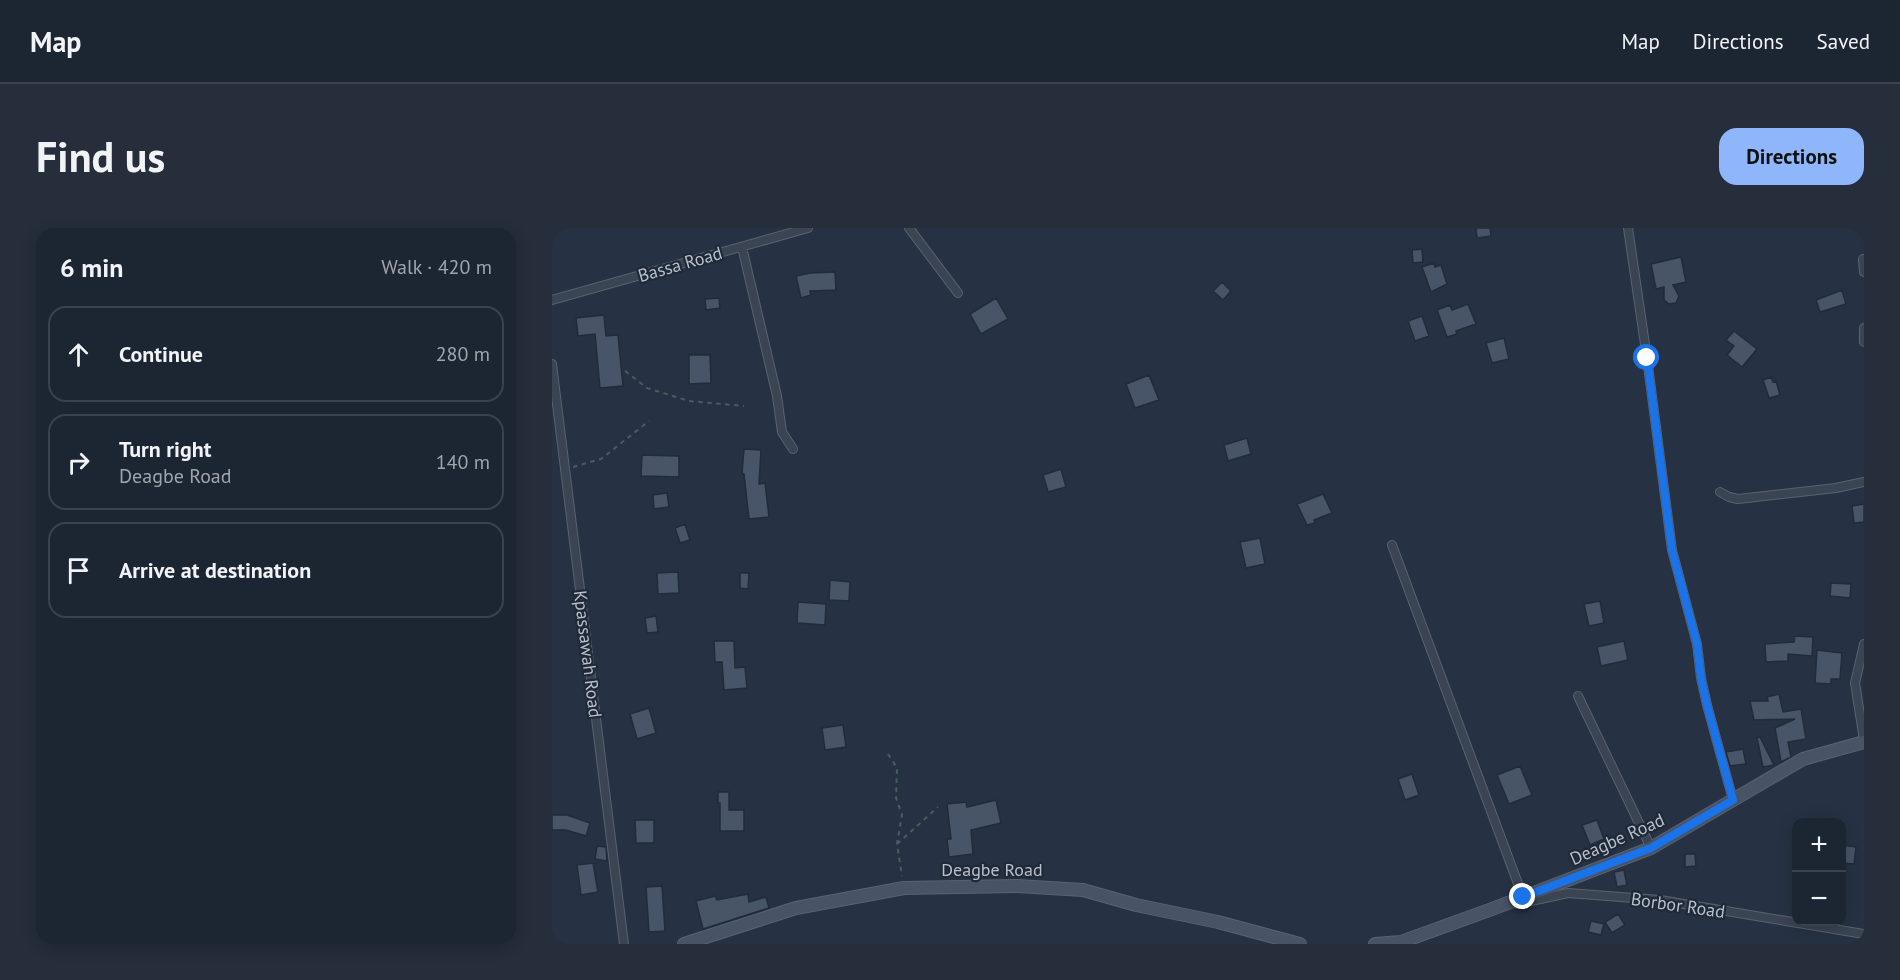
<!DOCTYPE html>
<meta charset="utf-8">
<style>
:root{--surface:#1c2632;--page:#252e3a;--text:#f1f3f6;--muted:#a0a5ac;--line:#3a434d;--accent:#8fb6fb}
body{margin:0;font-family:"PT Sans",sans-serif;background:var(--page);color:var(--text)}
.controls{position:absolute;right:18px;bottom:18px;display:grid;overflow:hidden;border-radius:12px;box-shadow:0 3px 15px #0003}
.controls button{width:54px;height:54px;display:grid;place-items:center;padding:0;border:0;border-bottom:2px solid var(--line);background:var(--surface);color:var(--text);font:30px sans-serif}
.stop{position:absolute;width:18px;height:18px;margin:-14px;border:4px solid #1a73e8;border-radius:50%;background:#fff}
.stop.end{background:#1a73e8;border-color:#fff;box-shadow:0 2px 6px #0008}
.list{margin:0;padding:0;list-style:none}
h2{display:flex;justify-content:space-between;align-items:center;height:78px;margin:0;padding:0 24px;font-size:26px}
h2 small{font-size:20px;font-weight:400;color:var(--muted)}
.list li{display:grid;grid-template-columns:39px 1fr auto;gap:18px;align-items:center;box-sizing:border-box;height:96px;margin:0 12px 12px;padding:0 12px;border:2px solid var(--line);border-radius:18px}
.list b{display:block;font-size:22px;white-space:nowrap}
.list p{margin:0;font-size:20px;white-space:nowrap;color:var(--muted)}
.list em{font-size:20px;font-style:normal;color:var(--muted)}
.icon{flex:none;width:33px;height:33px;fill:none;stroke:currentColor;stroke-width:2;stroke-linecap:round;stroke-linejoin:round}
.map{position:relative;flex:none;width:1312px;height:716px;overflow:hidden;border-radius:18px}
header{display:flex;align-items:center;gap:36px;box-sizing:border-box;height:84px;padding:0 30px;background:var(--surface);border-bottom:2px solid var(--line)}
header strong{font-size:28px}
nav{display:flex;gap:33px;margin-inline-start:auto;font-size:21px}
.intro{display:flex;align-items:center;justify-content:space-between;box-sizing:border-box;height:144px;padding:0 36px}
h1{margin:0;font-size:42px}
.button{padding:15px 27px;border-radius:18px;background:var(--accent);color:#111;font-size:21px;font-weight:700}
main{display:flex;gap:36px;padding:0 36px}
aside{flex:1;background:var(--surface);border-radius:18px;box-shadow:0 3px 15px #0003}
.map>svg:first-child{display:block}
</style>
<header>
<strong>Map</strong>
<nav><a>Map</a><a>Directions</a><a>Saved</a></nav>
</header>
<div class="intro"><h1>Find us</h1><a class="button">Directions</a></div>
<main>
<aside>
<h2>6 min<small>Walk · 420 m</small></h2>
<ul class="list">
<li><svg class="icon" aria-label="ahead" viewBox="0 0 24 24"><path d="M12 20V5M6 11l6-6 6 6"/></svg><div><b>Continue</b></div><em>280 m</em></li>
<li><svg class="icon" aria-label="right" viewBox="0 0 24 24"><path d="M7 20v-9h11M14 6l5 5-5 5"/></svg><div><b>Turn right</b><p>Deagbe Road</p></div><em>140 m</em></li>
<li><svg class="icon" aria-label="arrive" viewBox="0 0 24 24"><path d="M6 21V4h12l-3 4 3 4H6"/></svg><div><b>Arrive at destination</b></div></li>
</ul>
</aside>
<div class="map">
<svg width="1312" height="716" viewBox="0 0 1312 716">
<rect width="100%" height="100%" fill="#263243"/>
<!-- building -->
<path fill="#485467" stroke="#212b3a" stroke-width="1.5" d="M924,0H938L939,8L925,10Z
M870,21L871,34L861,35L860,22Z
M1129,29L1134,54L1121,57L1127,68L1124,75L1117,76L1112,72V59L1104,61L1099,36Z
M882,35L883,39L889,37L895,56L879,64L870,39Z
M283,44L284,62L258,63L259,67L249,70L244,48L258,45Z
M670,54L679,63L671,72L661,63Z
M1290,62L1294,76L1268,84L1264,72Z
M167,70L168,80L154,82L153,71Z
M444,70L456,91L429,106L418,86Z
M916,76L924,96L904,103L905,106L895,109L885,82L898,77L900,82Z
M52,87L54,108L66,107L71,158L48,160L43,106L26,108L24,90Z
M870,88L877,108L863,113L856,93Z
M1182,103L1205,121L1190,139L1175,127L1182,118L1174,112Z
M952,110L957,131L940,135L934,115Z
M137,127H158L159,155L137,156Z
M597,147L607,172L583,180L574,156Z
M1219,149L1221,154L1224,153L1228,167L1217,170L1211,152Z
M695,210L699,226L676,233L672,217Z
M192,221L209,222L207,256L213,255L217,289L197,291L192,246L190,245Z
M90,227L127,228V249L89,248Z
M509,241L514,259L496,264L491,247Z
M115,265L117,279L102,281L101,267Z
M771,266L780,285L762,292L763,295L755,297L745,276Z
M1312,276V294L1302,295L1300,278Z
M133,296L138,312L128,315L123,300Z
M708,310L713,336L694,340L688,314Z
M126,344L127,365L106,366L105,345Z
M188,345H197L196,361L188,360Z
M278,352L298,354L297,373L277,372Z
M1279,355L1299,356L1298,370L1278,368Z
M1048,373L1052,395L1037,398L1032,376Z
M246,374L274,376L273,397L245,395Z
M104,388L106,404L95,405L93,390Z
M1243,408L1261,409L1260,428L1236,426V433L1214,434L1213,416L1242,414Z
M162,413H182L183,440L193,439L195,460L172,462L170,434H163Z
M1072,413L1076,432L1049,438L1045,419Z
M1265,422L1290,425L1288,451H1279V456L1263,455Z
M1227,466L1231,484L1249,481L1254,511L1236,514L1239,529L1229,534L1223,500L1243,491L1202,492L1198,473H1216L1215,469Z
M97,480L104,505L85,511L78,486Z
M291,497L294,519L273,522L270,500Z
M1208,509L1222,537L1211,539L1205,510Z
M1191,521L1194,536L1178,538L1174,524Z
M968,538L980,567L957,576L945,547Z
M860,546L867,567L853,572L846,551Z
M166,564H177V582H192V603H168V575H166Z
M444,572L449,595L419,602L421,626L397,629L395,611H399L395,576L414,574L415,579Z
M0,587H15L38,595L34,608L14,602H0Z
M83,592H102V615H84Z
M1045,592L1052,611L1038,617L1030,597Z
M1290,617L1304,619L1302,636L1290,635Z
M45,618L54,619L55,633L43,631Z
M1133,626H1143L1144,638L1133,639Z
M41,635L46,664L29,667L25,637Z
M1072,642L1075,657L1065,659L1062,644Z
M110,658L113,703L97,704L94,659Z
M196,666L197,674L214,669L217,680L151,701L144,673L163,668L165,672Z
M1066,686L1073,697L1060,705L1053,694Z
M1039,693L1052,696L1049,707L1036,704Z"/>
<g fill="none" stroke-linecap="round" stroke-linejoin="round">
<!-- street casing -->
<g stroke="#596270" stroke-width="10">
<path id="street" d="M357,0L406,65
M1076,0L1095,130L1120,322L1145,416L1149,450L1155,477L1181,572
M190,19L225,168L230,204L241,221
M1311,31L1312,44
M0,72L256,0
M1312,100V114
M0,136L72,716
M1168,264L1177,269L1186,271L1284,260L1312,254
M840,317L971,669
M1312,416L1303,455L1312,512
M1026,468L1099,620
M966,676L1016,665L1108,672L1312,706"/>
</g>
<!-- secondary casing -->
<g stroke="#596270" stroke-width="14">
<path id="secondary" d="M132,716L244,680L352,660L465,658L531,662L584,677L666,694L748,716
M823,716L849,714L940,681L1099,620L1251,531L1312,514"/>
</g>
<!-- path -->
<path stroke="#475d60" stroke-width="2" stroke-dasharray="4.5 4.5" stroke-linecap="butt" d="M73,143L95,160L137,173L192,178
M21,239L49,231L97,193
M336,526L345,540L344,570L350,587L345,616L350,648
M345,616L386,579"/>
<!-- street -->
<use href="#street" stroke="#3b4453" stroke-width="8"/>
<!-- secondary -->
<use href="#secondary" stroke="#485366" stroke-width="12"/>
</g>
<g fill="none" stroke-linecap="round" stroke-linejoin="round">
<!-- route -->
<path stroke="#1a73e8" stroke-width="8" d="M971,669L1099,620L1181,572L1155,477L1149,450L1145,416L1120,322L1095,130"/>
</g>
<g text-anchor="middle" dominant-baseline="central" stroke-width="4.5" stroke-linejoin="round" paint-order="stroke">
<!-- street labels -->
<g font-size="18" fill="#b8bfcc" stroke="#1f2938">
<text transform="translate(128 36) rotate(-16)">Bassa Road</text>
<text transform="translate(36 426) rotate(83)">Kpassawah Road</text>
<text transform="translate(1065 611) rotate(-24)">Deagbe Road</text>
<text x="440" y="641">Deagbe Road</text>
<text transform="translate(1126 677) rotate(8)">Borbor Road</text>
</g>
</g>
</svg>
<div class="controls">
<button>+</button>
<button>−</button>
</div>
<div class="stop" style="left:1095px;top:130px"></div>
<div class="stop end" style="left:971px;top:669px"></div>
</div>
</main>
